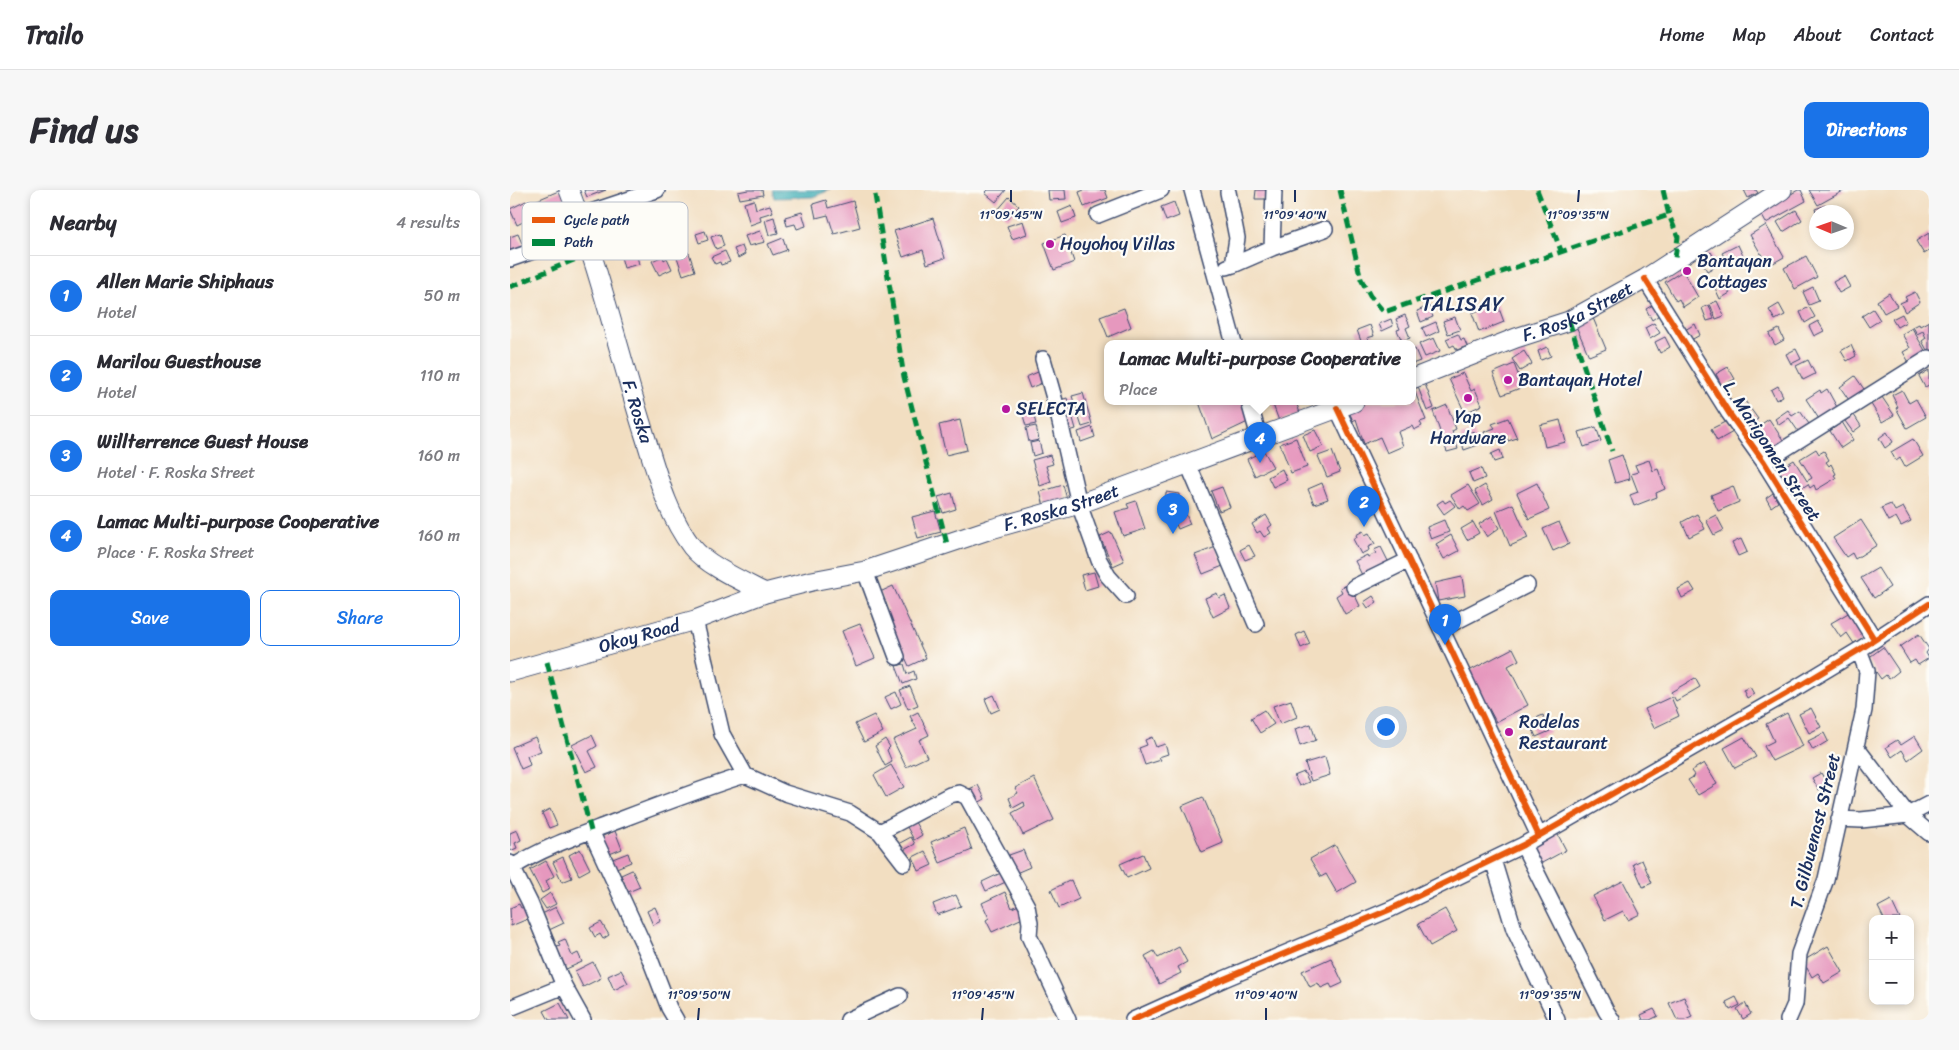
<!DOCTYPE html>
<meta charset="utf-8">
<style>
:root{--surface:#fff;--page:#f7f7f7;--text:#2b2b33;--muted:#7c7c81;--line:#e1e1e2;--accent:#1a73e8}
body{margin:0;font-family:Sriracha,sans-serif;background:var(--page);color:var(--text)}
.controls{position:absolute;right:15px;bottom:15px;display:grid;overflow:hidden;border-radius:10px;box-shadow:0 2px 8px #0003}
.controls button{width:45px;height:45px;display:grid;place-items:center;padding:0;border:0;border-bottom:1px solid var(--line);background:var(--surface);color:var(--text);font:25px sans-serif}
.compass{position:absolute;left:1299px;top:15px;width:45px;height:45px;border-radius:50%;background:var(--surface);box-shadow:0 2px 8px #0003;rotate:272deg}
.you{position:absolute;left:875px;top:536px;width:18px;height:18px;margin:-12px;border:4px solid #fff;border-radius:50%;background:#1a73e8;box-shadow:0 0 0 8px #1a73e833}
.badge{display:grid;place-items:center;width:32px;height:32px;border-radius:50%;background:var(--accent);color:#fff;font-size:16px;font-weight:700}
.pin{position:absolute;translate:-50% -41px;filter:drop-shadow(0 1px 2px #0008)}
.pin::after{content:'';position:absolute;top:26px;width:18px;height:15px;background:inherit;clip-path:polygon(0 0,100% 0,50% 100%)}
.popup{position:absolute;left:594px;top:150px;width:312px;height:65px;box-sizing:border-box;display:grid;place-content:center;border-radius:10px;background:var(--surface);filter:drop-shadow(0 1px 4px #0005);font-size:16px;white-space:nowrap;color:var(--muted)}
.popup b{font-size:19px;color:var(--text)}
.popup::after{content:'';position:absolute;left:50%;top:100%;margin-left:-10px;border:10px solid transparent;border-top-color:var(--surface)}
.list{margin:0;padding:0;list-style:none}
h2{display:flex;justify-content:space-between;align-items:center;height:65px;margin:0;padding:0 20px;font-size:21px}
h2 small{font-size:16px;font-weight:400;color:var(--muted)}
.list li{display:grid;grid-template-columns:32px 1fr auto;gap:15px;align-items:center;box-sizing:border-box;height:80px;padding:0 20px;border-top:1px solid var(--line)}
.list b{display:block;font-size:19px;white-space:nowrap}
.list p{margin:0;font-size:16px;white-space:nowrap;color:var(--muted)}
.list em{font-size:16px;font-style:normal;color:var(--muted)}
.actions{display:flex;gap:10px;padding:15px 20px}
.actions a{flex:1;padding:11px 0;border:1px solid var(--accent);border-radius:10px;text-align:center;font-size:18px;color:var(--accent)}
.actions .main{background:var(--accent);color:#fff}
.map{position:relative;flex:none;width:1419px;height:830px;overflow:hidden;border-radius:10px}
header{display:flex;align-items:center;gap:30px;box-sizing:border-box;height:70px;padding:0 25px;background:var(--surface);border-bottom:1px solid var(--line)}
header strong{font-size:24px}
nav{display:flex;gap:28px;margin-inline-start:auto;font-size:18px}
.intro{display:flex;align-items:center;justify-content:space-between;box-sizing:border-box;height:120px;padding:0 30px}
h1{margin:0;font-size:35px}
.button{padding:12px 22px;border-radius:10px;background:var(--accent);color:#fff;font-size:18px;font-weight:700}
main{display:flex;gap:30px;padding:0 30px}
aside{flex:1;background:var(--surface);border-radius:10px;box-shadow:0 2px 8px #0003}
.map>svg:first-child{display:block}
</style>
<header>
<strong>Trailo</strong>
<nav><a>Home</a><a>Map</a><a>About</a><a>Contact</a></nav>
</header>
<div class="intro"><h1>Find us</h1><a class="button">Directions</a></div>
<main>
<aside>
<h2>Nearby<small>4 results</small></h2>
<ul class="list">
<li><span class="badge">1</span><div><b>Allen Marie Shiphaus</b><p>Hotel</p></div><em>50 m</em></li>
<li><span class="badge">2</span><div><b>Marilou Guesthouse</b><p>Hotel</p></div><em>110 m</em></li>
<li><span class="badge">3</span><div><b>Willterrence Guest House</b><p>Hotel · F. Roska Street</p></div><em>160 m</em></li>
<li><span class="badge">4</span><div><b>Lamac Multi-purpose Cooperative</b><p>Place · F. Roska Street</p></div><em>160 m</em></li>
</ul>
<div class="actions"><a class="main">Save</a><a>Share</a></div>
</aside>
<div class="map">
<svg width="1419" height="830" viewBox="0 0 1419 830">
<rect width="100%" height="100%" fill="#fdfcf7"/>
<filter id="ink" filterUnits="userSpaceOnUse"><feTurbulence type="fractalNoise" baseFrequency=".02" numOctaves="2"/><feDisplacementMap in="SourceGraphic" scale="10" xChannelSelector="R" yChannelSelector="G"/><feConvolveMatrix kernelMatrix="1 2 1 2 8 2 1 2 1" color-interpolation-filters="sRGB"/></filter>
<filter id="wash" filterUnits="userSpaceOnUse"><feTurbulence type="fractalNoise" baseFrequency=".0096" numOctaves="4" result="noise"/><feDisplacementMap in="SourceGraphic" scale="20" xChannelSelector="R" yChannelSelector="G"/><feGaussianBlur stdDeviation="1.12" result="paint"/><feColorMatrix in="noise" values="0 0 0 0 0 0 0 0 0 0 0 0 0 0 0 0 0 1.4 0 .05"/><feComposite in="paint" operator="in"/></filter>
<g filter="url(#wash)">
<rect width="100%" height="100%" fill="#f2dec1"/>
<!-- water -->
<path fill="#3cadb5" stroke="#2c6e8a" d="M262,0H320L303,7L264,8Z"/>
<g id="blocks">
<!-- building -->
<path fill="#e698be" d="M51,0L57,15L31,26L25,11Z
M74,0H96L77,7Z
M238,0H252L253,5L230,9L228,2Z
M478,0H496L486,12L475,3Z
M538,0H555L556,9L539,10Z
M574,0H595L598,8L574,17L569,2Z
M746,0H756V9H745Z
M1234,0H1246L1248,3L1238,8Z
M1288,0H1291L1296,11L1256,33L1250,22Z
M1299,0H1335L1308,15Z
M499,7L509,16L497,29L487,21Z
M244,10L246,19L260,15L263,22L250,26L251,31L240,35L234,13Z
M316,10L318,18L343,11L350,37L324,44L318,25L306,28L303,14Z
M16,11L21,21L17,23L19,29L7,35L0,19Z
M664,12L669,26L656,31L651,17Z
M1316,15L1319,22H1306L1305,19Z
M562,16L566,28L552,33L548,22Z
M1286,20L1292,30L1273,42L1267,32Z
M55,21L59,34L41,39L37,26Z
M118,22L128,51L97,61L88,32Z
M292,22L296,36L287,39L285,34L277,36L275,27Z
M264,27L268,43L259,45L255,30Z
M423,28L435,68L417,74L413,60L393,67L384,41Z
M513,31L517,44L502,49L497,36Z
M1256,35L1274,67L1258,76L1240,45Z
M195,41L198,50L189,53L186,44Z
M250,41L255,52L239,56L235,46Z
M1419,43V61L1414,64L1406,51Z
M8,44L14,58L0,64V47Z
M210,44L214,56L206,59L201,47Z
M555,45L564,72L544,80L534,53Z
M273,48L277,60L263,65L258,54Z
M1228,55L1236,72L1228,76L1224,68L1217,72L1212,63Z
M232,56L235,64L228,68L224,59Z
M125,59L129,74L114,78L110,63Z
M215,61L220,72L211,75L210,72L205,74L201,67Z
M1201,62L1208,75L1197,81L1190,68Z
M179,63L185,81L173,85L167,67Z
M153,66L154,70L157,68L162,79L149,85L142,71Z
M1296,66L1307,87L1285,99L1274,78Z
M1173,81L1188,107L1173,117L1169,109L1166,111L1155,92Z
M1334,86L1340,97L1329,103L1323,92Z
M1215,93L1220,103L1210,109L1205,98Z
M1303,97L1309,111L1299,115L1293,102Z
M1405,102L1410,112L1395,122L1390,113L1397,110L1395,107Z
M1379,103L1387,116L1374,123L1367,111Z
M1207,111L1214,126L1206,129L1200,114Z
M987,113L994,132L969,142L962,123Z
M1146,113L1152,123L1142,130L1136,119Z
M1269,114L1275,125L1265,130L1259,120Z
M1199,115L1204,129L1197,131L1192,118Z
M919,116L923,127L911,132L907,121Z
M1299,117L1305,127L1295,133L1290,122Z
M614,118L621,137L598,147L590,127Z
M1363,119L1370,130L1359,137L1352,126Z
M1392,124L1396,132L1387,137L1382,129Z
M895,125L900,136L896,138L900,148L892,151L887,140L890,139L886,129Z
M945,127L950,140L938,144L933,131Z
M1083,128L1096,159L1079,166L1066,136Z
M881,129L883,136L872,141L869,134Z
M1308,131L1314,141L1304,146L1299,136Z
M1419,131V159L1417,160L1412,151L1416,148L1413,141L1407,144L1403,137L1409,134L1410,136Z
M926,132L929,141L916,147L912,138Z
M1144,133L1150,143L1140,149L1135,138Z
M1185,134L1190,145L1181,150L1175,140Z
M860,135L864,146L857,148L859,154H852L847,140Z
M1402,138L1417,164L1400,174L1393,162L1400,158L1392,144Z
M1269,139L1274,150L1265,155L1259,144Z
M948,144L951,150L954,149L957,156L947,160L944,155L940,157L936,149Z
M1155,147L1160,157L1150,163L1145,152Z
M924,148L930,161L915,167L909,154Z
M1341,155L1346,166L1337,171L1331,161Z
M1037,157L1041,166L1031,170L1028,161Z
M905,159L910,171L902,174V160Z
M1286,159L1291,169L1281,174L1276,164Z
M1014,161L1022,174L1010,181L1002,169Z
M1298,170L1305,184L1293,190L1286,176Z
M1004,174L1013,197L992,205L983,183Z
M1218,177L1225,189L1212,196L1206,184Z
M1419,180V195L1415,197L1409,186Z
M528,182L532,193L520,198L516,187Z
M953,183L961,201L965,199L972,215L955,223L939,189Z
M1345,186L1356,202L1341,213L1330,197Z
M915,194L924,218L917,221L908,197Z
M1268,196L1273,206L1266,210L1261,200Z
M903,197L916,230L910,232L912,236L904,240L902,236L888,242L893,256L877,263L870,247L854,254L846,229L843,231L838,219L855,212H902Z
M1317,199L1328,219L1323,222L1322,220L1309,229L1296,209L1310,200L1311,203Z
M1392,200L1399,213L1406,209L1416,227L1397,238L1386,218L1388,217L1382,205Z
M573,203L582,234L572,237L562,206Z
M1372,207L1384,225L1372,232L1361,214Z
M557,208L566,239L556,242L547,211Z
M1235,211L1248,229L1238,236L1225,218Z
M689,212H735L742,230L702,249Z
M762,212H786L790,223L769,231Z
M937,215L946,239L942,241L948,259L937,262L923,221Z
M522,219L526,234L516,236L512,222Z
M1278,220L1282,226L1290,221L1299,234L1288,241L1279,228L1269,235L1265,229Z
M1344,225L1351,236L1343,242L1335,231Z
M998,228L1007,248L998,251L997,247L978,254L974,242L985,238L982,234Z
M1259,229L1275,253L1256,266L1240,242Z
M450,230L457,260L436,265L429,235Z
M1050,230L1056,252L1035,257L1030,235Z
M1217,231L1223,242L1207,251L1201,239Z
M1332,232L1343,250L1331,258L1320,241Z
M526,236L529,250L519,252L516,238Z
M582,237L585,247L571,252L568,242Z
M1086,237L1091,251L1074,257L1069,242Z
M805,240L813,256L800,262L793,245Z
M964,241L968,255L954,260L950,246Z
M1377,242L1383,252L1375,258L1369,248Z
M786,248L797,277L781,283L770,254Z
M1403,249L1413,266L1395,277L1390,268L1386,271L1381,262Z
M529,251L532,263L523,266L520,253Z
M1306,259L1309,264L1314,261L1319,270L1316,272L1319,276L1321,274L1326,284L1324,285L1326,288L1306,300L1304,295L1300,298L1298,294L1286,302L1283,297L1280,299L1268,280L1284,270L1297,291L1302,288L1290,269Z
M990,260L993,269L984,272L981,264Z
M754,261L763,277L745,286L737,269Z
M822,261L830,282L817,287L808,266Z
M540,265L543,274L536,276L541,292L530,296L522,270Z
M1112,265L1120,289L1105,293L1098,270Z
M1139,270L1143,281L1148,279L1155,299L1146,303L1147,307L1124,316L1120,305L1128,302L1121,284L1128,282L1125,275Z
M971,278L975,288L963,293L959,283Z
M772,279L777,290L763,297L758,287Z
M812,293L818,309L804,314L798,299Z
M1027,293L1039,320L1019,329L1007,303Z
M553,295L557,309L534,316L530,302Z
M958,295L970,314L958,321L954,316L950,319L941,305Z
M975,295L983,309L973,315L965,301Z
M1223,296L1229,312L1208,321L1201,305Z
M712,297L720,317L709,321L701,301Z
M656,302L669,304L668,317L655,316Z
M442,303L446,319L433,323L428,307Z
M1263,303L1268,312L1261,317L1256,308Z
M933,310L935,313L940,310L945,316L934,324L927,314Z
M626,311L635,339L613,346L605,322L619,318L617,314Z
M1003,314L1018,348L1000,356L986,321Z
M1381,314L1385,321L1393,317L1401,331L1391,336L1386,327L1378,331L1371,318Z
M673,317L680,334L668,339L661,323Z
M425,321L431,342L408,348L402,327Z
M1187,324L1195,339L1179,347L1172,332Z
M756,325L762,335L758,338L761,343L754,347L750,341L747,343L742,334Z
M1206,325L1214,340L1204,345L1196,330Z
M982,326L989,338L977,347L969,334Z
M934,330L939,342L921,349L917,337Z
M1351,330L1367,355L1345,369L1342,363L1336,367L1323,348Z
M963,332L969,343L957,350L951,339Z
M1049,332L1059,354L1043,361L1033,339Z
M853,341L855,345L859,343L865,354L858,357L859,360L851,364L843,349L847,347L846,345Z
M601,342L614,371L603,376L590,347Z
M941,345L949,361L934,369L926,354Z
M1231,349L1237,362L1228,366L1222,353Z
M739,355L745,366L735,370L730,360Z
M706,357L713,376L693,384L685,365Z
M871,357L881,377L866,384L864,379L852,385L845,371L857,365L858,367L866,363L864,360Z
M1368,378L1380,397L1364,408L1351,388Z
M584,382L588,396L575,400L571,385Z
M952,387L955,406L928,411L925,393Z
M839,393L850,416L835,424L826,406L832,402L830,398Z
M1180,393L1185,401L1172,408L1168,399Z
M383,396L416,468L399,476L374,422L378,420L370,402Z
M707,403L709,408L715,405L720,418L703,427L695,408Z
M863,406L867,412L858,418L854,412Z
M1340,422L1357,448L1345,455L1337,443L1331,448L1321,433Z
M350,434L365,468L346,476L332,441Z
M794,441L800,454L791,458L786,445Z
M1409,444L1419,459L1416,463L1419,468L1408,475L1405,470L1400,473L1390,457Z
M1373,457L1389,481L1379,489L1376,485L1371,489L1357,469Z
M1003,458L1009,470L998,476L1018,515L986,532L978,517L973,520L959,481Z
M394,474L397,484L404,481L406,489L393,494L386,476Z
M1185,488L1190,497L1166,511L1161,502Z
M400,496L408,515L398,519L390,500Z
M1240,497L1244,504L1237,508L1233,500Z
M386,502L391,514L381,519L375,507Z
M484,505L490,519L481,523L475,509Z
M1161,507L1169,526L1144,538L1135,519Z
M781,510L787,527L770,534L763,516Z
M1301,518L1311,537L1299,543L1289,524Z
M754,520L764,534L750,543L741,528Z
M408,522L419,545L409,550L417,567L396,577L383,550L407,539L400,526Z
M1277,523L1293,556L1262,571L1254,556L1264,551L1256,534Z
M364,525L373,542L354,552L345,534Z
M1033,525L1040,541L1026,547L1019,531Z
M801,534L806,550L790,556L785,539Z
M1314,543L1318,551L1303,560L1298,551Z
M82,545L87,556L79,561L87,577L76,582L62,555Z
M1405,546L1413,559L1398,570L1392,560L1382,567L1376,557L1387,550L1391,555Z
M25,547L31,561L17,566L20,575L11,579L2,557Z
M642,547L646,557L655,554L658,564L649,567L651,570L635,575L629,558L637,555L635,550Z
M1234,547L1246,567L1225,578L1214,558Z
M375,549L380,557L377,560L382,572L375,576L365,556Z
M815,567L820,585L801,591L795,573Z
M1194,573L1207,594L1188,605L1178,590L1185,586L1181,581Z
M381,575L394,597L376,607L364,585Z
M794,582L799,592L789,596L784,586Z
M1311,583L1318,595L1309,600L1302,588Z
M524,588L544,630L513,645L502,623L515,616L514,612L503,618L499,608L508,603L505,598Z
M468,595L475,609L464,615L457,600Z
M693,607L713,653L692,662L672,616Z
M40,619L47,635L39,638L32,623Z
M405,632L412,645L404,650L397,637Z
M454,638L462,660L430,673L421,652Z
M7,640L11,650L5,653L7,658L0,661V643Z
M105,641L112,659L97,665L90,647Z
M1047,643L1056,660L1030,674L1021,656Z
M401,647L405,654L394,660L390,653Z
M825,655L846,692L827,703L816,684L811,687L800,669Z
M70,659L80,679L69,685L59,665Z
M513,660L520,677L506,683L499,665Z
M415,661L422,675L409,681L403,667Z
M118,663L121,672L104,679L100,670Z
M633,664L639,678L617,688L610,674Z
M53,667L62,688L52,692L43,672Z
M1132,670L1142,693L1133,697L1123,674Z
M36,671L44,686L36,691L40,699L32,703L20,680Z
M122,680L130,697L118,702L111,685Z
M495,681L500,690L476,701L472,692Z
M561,690L569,709L549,718L541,700Z
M1113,691L1130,724L1118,730L1113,721L1095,730L1083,706Z
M495,702L502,718L511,714L517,726L482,742L476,730L479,728L472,713Z
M40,703L46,714L36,719L30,710Z
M446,705L451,716L427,725L423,714Z
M1381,710L1390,729H1374L1368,717Z
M9,714L11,718L15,717L20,728L1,736L0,718Z
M46,717L54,733L39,740L32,724Z
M145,717L151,731L143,735L137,721Z
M935,719L947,741L920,756L908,734Z
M91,732L99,745L93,749L90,744L85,747L80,738Z
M55,749L62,766L68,763L72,772L54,780L45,758L50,756L48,752Z
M1318,756L1333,782L1314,793L1308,783L1302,787L1293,771Z
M669,757L677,772L668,777L671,783L649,794L635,766L644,761L648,768Z
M821,768L833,793L822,798L820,794L811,798L808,793L800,797L792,781Z
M83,772L91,788L73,797L65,781Z
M111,780L118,793L104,800L98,786Z
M1174,807L1182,827L1175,830H1167L1159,813Z
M1226,807L1230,815L1220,820L1216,812Z
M50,813L59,830H39L34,821Z
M1235,813L1241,824L1233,829L1227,819Z
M1144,819L1148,826L1140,830H1133L1131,825Z"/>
</g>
</g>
<g filter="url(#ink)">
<use href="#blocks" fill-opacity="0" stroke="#3b496d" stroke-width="1"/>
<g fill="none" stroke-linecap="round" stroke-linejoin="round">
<!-- minor casing -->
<g stroke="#3b496d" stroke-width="18">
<path id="minor" d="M682,0L724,154
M588,25L651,0
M69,26L147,0
M762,58L815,39
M0,69L75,43
M723,75L762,58L764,0
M717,77L723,75L727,48L718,2
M1135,89L1219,223L1254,272L1364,449
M533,169L546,215L569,314L589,370L598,386L616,406
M739,212L749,247
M827,218L1029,646
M1254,272L1419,168
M678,274L746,434
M355,381L387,467
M844,397L899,370
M185,430L212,544L235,585L275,603L340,623L370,642L394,673
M931,439L1017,395
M1346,557L1398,625L1419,643
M1329,629L1351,630L1398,625L1419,614
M81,641L140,769L159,818L166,830
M370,642L440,605L449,603L457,607L517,716L520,733L519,746L558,830
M1013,655L1096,821L1102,830
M983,670L1004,739L1047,830
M0,673L20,713L54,796L73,830
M3,677C31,659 62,648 94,636C141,618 187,600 235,585
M0,818L54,796
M338,830L390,806
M623,830L714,789L881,719L1013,655L1281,501L1349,460L1419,414
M1278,830L1285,814L1289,764L1316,689L1354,520L1357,481L1349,460"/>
</g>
<!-- major casing -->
<g stroke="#3b496d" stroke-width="21">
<g id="major">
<path id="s1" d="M59,0C90,80 109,164 135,246C147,284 157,324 182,357C196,375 234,392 255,403"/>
<path id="s2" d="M902,189L1006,148L1059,131L1135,89L1272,0"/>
<path id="s3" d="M0,482L185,430L255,403L302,391L355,381L481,339L569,314L844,212"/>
</g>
</g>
<!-- minor -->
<use href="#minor" stroke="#fff" stroke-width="15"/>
<!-- major -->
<use href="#major" stroke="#fff" stroke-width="19"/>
<!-- quiet -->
<path stroke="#00873e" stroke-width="5" stroke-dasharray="10 5" stroke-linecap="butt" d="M830,0L851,89L860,106L874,122L1159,25
M1027,0L1052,63
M1153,0L1159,25L1168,47L1165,68
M365,5L394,187L437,354
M0,97L66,69L76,46
M1059,131L1102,261
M37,472L81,641"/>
<!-- cycleway casing -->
<g stroke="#fdfcf7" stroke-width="9">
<path id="cycleway" d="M1135,89L1219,223L1254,272L1364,449
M827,218L1029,646
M623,830L714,789L881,719L1013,655L1281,501L1349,460L1419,414"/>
</g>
<!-- cycleway -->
<use href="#cycleway" stroke="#e8590c" stroke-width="6"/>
</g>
</g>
<!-- ticks -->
<path fill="none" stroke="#1b2f5e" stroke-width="2" d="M501,12V0M785,12V0M1068,12L1069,0M188,830L189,818M472,830L473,818M756,830V818M1040,830V818"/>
<!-- markers -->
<g fill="#b5179e" stroke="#fdfcf7" stroke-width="2">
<circle cx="540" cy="54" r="5"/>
<circle cx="1177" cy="81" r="5"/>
<circle cx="998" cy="190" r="5"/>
<circle cx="958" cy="208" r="5"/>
<circle cx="496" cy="219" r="5"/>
<circle cx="999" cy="542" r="5"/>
</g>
<g text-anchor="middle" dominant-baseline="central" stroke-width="4.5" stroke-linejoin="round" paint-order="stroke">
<!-- poi labels -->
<g font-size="18" fill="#1b2f5e" stroke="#fdfcf7" text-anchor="start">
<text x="550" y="54">Hoyohoy Villas</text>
<text x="1187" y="71">Bantayan<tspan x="1187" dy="21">Cottages</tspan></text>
<text x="1008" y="190">Bantayan Hotel</text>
<text x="506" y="219">SELECTA</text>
<text x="958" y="227" text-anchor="middle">Yap<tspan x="958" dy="21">Hardware</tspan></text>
<text x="1009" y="532">Rodelas<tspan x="1009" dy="21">Restaurant</tspan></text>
</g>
<!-- street labels -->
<g font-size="18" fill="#1b2f5e" stroke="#fdfcf7">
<text stroke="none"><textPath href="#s2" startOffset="179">F. Roska Street</textPath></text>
<text stroke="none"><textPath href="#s1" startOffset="232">F. Roska</textPath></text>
<text transform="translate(1262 261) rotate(57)">L. Marigomen Street</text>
<text stroke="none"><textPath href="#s3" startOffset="576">F. Roska Street</textPath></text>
<text stroke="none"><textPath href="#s3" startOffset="134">Okoy Road</textPath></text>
<text transform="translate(1305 641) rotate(-76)">T. Gilbuenast Street</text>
</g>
<!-- quarter labels -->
<g font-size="20" letter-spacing="1" fill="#1b2f5e" stroke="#fdfcf7">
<text x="953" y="114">TALISAY</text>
</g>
</g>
<!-- legend -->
<rect x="12" y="12" width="166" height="58" rx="8" fill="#fdfcf7" stroke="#b9bec9" stroke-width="1"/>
<rect x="22" y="27" width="23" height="6" fill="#e8590c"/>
<rect x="22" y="49" width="23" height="7" fill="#00873e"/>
<g font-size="14" fill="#1b2f5e">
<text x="54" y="35">Cycle path</text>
<text x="54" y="57">Path</text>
</g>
<g font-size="12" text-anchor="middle" fill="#1b2f5e" stroke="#fdfcf7" stroke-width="4.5" stroke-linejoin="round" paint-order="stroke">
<text x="501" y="29">11°09'45"N</text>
<text x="785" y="29">11°09'40"N</text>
<text x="1068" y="29">11°09'35"N</text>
<text x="189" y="809">11°09'50"N</text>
<text x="473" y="809">11°09'45"N</text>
<text x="756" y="809">11°09'40"N</text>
<text x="1040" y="809">11°09'35"N</text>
</g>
</svg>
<div class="controls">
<button>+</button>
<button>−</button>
</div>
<svg class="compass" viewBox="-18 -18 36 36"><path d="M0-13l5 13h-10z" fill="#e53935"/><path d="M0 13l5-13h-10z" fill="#7c7c81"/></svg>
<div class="you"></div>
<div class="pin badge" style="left:935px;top:455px">1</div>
<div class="pin badge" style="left:854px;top:337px">2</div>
<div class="pin badge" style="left:663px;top:344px">3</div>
<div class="pin badge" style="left:750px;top:273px">4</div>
<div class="popup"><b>Lamac Multi-purpose Cooperative</b>Place</div>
</div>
</main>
